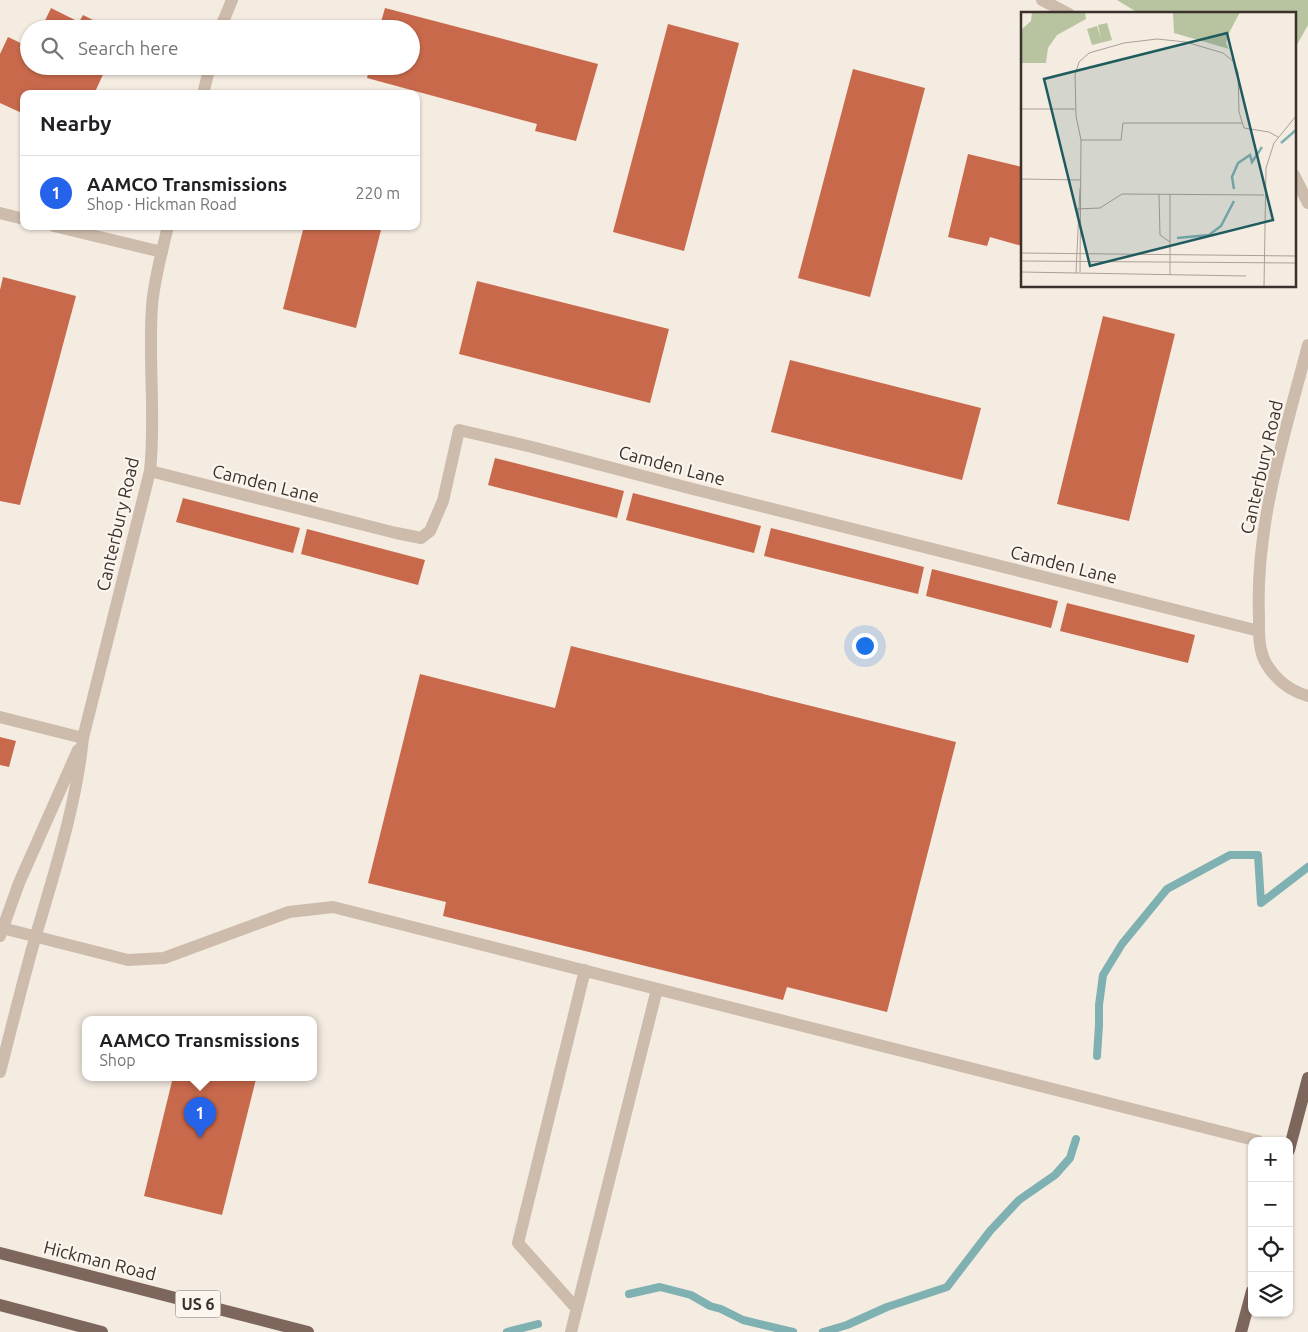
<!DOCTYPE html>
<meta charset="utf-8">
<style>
:root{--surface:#fff;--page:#f2f2f2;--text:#202124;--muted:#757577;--line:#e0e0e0;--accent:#2563eb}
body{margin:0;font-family:Ubuntu,sans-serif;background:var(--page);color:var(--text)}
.controls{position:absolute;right:15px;bottom:15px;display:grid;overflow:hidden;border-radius:10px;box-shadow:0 1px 4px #0004}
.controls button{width:45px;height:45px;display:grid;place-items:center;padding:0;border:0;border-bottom:1px solid var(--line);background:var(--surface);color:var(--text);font:25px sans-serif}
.you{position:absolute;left:864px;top:645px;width:18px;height:18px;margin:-12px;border:4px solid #fff;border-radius:50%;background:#1a73e8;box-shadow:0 0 0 8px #1a73e833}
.badge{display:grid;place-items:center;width:32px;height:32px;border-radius:50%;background:var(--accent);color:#fff;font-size:16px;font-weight:700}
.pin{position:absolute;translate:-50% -41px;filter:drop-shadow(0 1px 2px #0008)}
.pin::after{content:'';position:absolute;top:26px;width:18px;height:15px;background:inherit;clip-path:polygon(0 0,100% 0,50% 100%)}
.popup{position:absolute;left:82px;top:1016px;width:235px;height:65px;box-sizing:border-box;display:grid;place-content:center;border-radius:10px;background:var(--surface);filter:drop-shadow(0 1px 4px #0005);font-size:16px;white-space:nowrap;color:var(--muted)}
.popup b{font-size:19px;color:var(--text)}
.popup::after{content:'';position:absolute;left:50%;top:100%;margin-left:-10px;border:10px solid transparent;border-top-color:var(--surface)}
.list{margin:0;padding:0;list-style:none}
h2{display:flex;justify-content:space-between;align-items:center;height:65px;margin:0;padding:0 20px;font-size:21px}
h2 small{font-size:16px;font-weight:400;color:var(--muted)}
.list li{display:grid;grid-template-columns:32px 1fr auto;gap:15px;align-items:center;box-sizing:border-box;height:75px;padding:0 20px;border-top:1px solid var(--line)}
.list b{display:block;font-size:19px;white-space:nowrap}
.list p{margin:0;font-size:16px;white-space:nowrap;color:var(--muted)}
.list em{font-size:16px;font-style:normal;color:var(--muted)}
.icon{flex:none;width:28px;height:28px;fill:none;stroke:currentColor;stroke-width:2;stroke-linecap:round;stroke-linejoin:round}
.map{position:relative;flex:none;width:1308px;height:1332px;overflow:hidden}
.search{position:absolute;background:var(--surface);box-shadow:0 1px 4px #0004;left:20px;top:20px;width:400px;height:55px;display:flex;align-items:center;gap:12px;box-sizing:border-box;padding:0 18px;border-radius:28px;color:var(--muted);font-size:19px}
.panel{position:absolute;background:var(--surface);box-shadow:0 1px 4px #0004;left:20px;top:90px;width:400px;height:140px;border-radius:10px}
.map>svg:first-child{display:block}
</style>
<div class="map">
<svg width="1308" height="1332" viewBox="0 0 1308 1332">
<rect width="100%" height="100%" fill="#f4ebe1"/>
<!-- green -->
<path fill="#b8c4a0" d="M1117,0H1308V25L1294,50V14H1140Z"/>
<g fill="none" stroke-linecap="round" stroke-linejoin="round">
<!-- stream -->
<path stroke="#7fb0b2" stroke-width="8" d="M1097,1056L1099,1025V1005L1103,975L1122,944L1167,889L1230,855H1258L1261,903L1308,867
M629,1294L660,1287L691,1295L710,1306L721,1309L743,1320L793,1332
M507,1332L538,1324
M823,1332L847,1325L887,1307L947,1287L990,1231L1019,1200L1055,1175L1070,1158L1076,1139"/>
</g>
<!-- building -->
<path fill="#c8694b" d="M51,8L79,22L83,15L103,25L102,29H41Z
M385,8L598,64L576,141L535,131L537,124L367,78L370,66H411V29H379Z
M668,24L739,43L684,251L613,232Z
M8,37L29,47V66H107L94,94H24V114L0,103V54Z
M853,69L925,88L870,297L798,278Z
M968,154L1022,167V246L990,237L987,246L948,237Z
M304,226H382L356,328L283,309Z
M3,277L76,296L20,505L0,501V290Z
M477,281L669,329L650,403L459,354Z
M1103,316L1175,334L1129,521L1057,504Z
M790,360L981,408L962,480L771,432Z
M495,458L624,491L617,518L488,485Z
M633,493L761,526L754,553L626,520Z
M183,498L300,528L293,553L176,522Z
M771,528L924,567L918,594L764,556Z
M307,529L425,560L418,585L301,554Z
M932,569L1058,601L1051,628L926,596Z
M1067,603L1195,635L1188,663L1060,631Z
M571,646L956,742L887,1012L787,987L783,1000L443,916L446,902L368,883L420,674L555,708Z
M0,737L16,741L9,767L0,765Z
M173,1077H246L256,1079L222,1215L144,1196Z"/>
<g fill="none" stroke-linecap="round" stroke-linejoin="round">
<!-- minor -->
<path stroke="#cdbbac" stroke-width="12" d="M1042,0L1069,14
M220,29L232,0
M203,94L210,66
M1294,175L1308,203
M0,213L24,219
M54,226L162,252
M1308,345C1285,434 1255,523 1259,617C1259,632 1258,651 1267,665C1277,681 1290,691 1308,696
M150,471L396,533L421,538L430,531L443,501L459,430L532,447L689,488L1259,631
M0,717L83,738
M2,928L128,960L164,958L289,912L333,907L1258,1141
M0,936L19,883L78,750
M0,1072C12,1026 23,980 36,935C55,870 76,806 83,738L150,471C156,416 148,361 152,306C154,279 162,252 168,226
M577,1309L518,1243L585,970
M571,1332L657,989"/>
<!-- major -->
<path stroke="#7d675c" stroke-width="12" d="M1289,1150L1308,1078
M0,1253L308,1332
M0,1305L102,1332
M1241,1332L1252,1291"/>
</g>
<g text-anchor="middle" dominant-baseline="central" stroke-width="4.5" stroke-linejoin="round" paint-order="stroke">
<!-- shield labels -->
<rect fill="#fbf5ee" stroke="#756b66" stroke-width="1" x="175.5" y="1290.5" width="45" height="27" rx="4"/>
<g font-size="16" font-weight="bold" fill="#3b302b">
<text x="198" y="1304">US 6</text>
</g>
<!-- street labels -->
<g font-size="18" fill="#3b302b" stroke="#fbf5ee">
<text transform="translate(672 465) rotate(15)">Camden Lane</text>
<text transform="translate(1261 467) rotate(-77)">Canterbury Road</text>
<text transform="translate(266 483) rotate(14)">Camden Lane</text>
<text transform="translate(117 524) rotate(-77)">Canterbury Road</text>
<text transform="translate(1064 564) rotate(14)">Camden Lane</text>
<text transform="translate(100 1260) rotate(14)">Hickman Road</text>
</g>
</g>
<!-- overview -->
<g transform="translate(1021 12)">
<rect width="275" height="275" fill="#f4ebe1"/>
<path d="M11,0H64L65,7L36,23L27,36L25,51H0V18L10,9ZM152,0H219L208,21L205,31L208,37L153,21ZM86,11L91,28L71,33L66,17L76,14L80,27L77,13Z" fill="#b8c4a0"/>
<path fill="none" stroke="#7fb0b2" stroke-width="2.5" d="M260,131L275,118M213,177L211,165L217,151L229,143L231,150L241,135M156,226L188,223L200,214L213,189"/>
<path fill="none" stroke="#aaa098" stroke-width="1" d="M0,97H54M60,128H100L102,111H221M0,167L60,168M138,183L139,223L149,230M149,183V263M55,197L79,196L101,182L243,183M0,241L275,244M0,249L275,251M0,260L225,264M59,260L60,128L55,104L54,63L58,50L68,41L103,31L136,27L165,30L202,41L212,49L217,60L218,100L223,116L248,120L257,125M55,261L59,176M243,275L245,156L253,131L275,104"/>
<path fill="#1f5a5e" fill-opacity="0.15" stroke="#1f5a5e" stroke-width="2.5" d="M206,21L252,208L69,254L23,67Z"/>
<rect width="275" height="275" fill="none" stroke="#3b302b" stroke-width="2.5"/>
</g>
</svg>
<div class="controls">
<button>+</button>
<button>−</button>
<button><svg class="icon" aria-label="locate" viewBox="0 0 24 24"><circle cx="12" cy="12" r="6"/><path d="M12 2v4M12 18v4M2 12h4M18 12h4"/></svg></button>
<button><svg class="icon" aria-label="layers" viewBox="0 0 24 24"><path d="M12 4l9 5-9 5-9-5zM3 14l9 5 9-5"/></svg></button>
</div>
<div class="you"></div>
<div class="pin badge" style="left:200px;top:1138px">1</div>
<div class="popup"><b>AAMCO Transmissions</b>Shop</div>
<div class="search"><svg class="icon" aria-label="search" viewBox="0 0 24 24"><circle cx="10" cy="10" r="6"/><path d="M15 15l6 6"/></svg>Search here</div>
<section class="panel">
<h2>Nearby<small></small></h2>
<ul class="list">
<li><span class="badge">1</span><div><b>AAMCO Transmissions</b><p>Shop · Hickman Road</p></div><em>220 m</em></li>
</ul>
</section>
</div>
